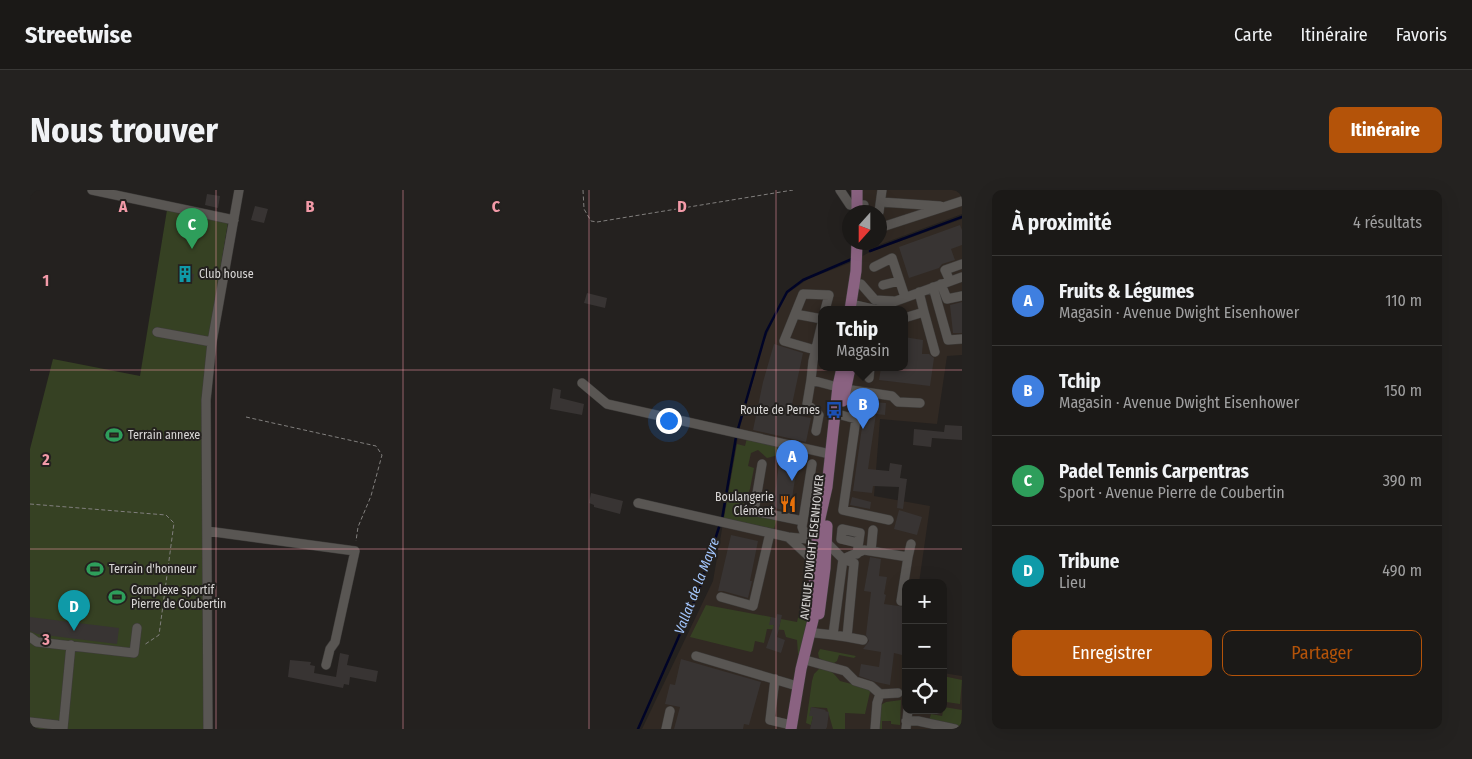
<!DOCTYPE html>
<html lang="fr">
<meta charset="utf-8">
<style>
:root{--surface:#1b1917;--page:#242220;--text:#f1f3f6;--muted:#a0a0a1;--line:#393836;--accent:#b45309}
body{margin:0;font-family:"Fira Sans Condensed",sans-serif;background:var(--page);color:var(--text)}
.controls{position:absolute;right:15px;bottom:15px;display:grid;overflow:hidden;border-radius:10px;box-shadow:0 5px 20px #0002}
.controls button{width:45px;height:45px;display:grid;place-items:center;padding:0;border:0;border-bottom:1px solid var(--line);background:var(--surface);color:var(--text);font:25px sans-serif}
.compass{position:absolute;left:812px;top:15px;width:45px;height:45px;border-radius:50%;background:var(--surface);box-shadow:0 5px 20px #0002;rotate:201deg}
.you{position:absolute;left:638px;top:230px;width:18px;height:18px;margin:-12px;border:4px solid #fff;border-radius:50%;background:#1a73e8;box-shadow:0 0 0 8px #1a73e833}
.badge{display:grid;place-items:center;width:32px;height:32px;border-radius:50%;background:var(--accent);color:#fff;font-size:16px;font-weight:700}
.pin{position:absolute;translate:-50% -41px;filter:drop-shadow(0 1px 2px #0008)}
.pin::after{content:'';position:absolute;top:26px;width:18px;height:15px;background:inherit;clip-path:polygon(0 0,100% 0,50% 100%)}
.popup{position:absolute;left:788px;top:116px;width:90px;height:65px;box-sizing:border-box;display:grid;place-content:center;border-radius:10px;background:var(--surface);filter:drop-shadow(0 1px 4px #0005);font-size:16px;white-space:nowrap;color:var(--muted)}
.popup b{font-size:19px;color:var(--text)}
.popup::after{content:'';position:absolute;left:50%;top:100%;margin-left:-10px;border:10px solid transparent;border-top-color:var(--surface)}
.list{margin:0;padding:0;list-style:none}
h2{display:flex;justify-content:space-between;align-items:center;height:65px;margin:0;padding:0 20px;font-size:21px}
h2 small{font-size:16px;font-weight:400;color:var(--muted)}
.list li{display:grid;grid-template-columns:32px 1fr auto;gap:15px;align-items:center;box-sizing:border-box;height:90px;padding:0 20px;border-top:1px solid var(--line)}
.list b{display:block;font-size:19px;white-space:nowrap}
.list p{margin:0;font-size:16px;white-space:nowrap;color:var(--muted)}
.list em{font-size:16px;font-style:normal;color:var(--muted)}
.actions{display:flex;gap:10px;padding:15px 20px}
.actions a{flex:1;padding:11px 0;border:1px solid var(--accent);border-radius:10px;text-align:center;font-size:18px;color:var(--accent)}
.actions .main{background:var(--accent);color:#fff}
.icon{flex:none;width:28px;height:28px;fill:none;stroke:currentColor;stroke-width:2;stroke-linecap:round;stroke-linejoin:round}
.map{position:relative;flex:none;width:932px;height:539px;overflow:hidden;border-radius:10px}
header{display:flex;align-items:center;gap:30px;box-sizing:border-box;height:70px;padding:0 25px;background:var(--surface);border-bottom:1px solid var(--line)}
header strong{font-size:24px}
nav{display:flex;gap:28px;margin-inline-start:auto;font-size:18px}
.intro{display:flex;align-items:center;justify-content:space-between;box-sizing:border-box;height:120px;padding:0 30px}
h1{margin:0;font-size:35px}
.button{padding:12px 22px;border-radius:10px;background:var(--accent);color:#fff;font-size:18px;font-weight:700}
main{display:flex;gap:30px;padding:0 30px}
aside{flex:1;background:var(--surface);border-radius:10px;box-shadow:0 5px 20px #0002}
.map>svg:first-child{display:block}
</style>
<header>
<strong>Streetwise</strong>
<nav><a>Carte</a><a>Itinéraire</a><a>Favoris</a></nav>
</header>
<div class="intro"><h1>Nous trouver</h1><a class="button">Itinéraire</a></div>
<main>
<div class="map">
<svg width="932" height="539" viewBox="0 0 932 539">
<rect width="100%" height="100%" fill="#24211f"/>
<!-- built -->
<path fill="#312923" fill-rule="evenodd" d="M819,0H932V24L838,59L839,53L849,52V22H835Z
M932,29V165L917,166L907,234L850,229L844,306L900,316L889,393H876V520H913V483L932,486V539H612L683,391L709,241L733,154L748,119L758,103L778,89L822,72L838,63ZM792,120H874V178H792Z"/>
<!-- green -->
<path fill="#364123" d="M137,20L198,32L179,148L176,539H0V259L23,169L110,186Z
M717,248L768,260L737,268L728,260L721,263L718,276L724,278L720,299L710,322L716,325L747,329L744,339L694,328L707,254L715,256Z
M774,401L780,404L773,464H768L767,450L756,447L754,440L737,439L734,453L725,451L723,461L721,462L660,447L676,415L741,427L740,434L749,437L751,429L767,432Z
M790,459L826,466L824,468L809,465L807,471L801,475L789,468L788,463Z
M789,479C801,480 803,482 810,491L837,498L843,503L840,502L835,524L815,523V539H803L797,518L781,517L780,525L783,526L781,535L776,533L782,491L784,484Z
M913,486L932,490L930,514L916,512L913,510Z
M871,510L870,535L861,534V531H852V539H850L849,516L856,512Z
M914,517L932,520L931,537L899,531L901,524L912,526Z"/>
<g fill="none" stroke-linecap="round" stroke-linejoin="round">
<!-- stream -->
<path stroke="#000427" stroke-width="2.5" d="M840,61L932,27
M708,239L736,142L757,102L773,90L822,69
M692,329L706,247
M608,539L668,403L690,334"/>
</g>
<!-- building -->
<path fill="#383433" d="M177,4L190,6L188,18L175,15Z
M225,16L238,19L234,33L221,30Z
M930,35L932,40V55L921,59L925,70L912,74L909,78L879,88L869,57Z
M149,78L160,80L159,84H164L163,91L148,88Z
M557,103L577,108L575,118L554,113Z
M932,112V143H923L920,115Z
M874,147L893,150L892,164H899L904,168L900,196L849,190L851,178H874Z
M744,154L773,163L760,224L781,228L776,252L723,240L733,192Z
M523,198L531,200L530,208L554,214L552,225L520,219Z
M829,211L856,213L855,225L846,224L838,279L859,281L860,273L872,275L870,288L877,289L873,319L867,318L869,297L843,296L842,303L823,301L834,223L828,222Z
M915,235L932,236V250L902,248L901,257L883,255L884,239L914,242Z
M750,267L768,269L761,315L755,320L743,318Z
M561,303L593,311L590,324L564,317V315L559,313Z
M822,307L841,312L840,319L820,315Z
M869,320L892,327L887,345L864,339Z
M701,345L728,351L720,391H722L718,408L693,401H688Z
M840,367L851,369L849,386L857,387L854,404L856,405L854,414L876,417V441L872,465L864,463L860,495L846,492L829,486L831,474L849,477L851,462L833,459L839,451L836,445L841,402L834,401Z
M747,424L752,425L747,447L755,450L751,463L736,458L744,435H739L741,427L746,428Z
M0,427L89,438L87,454L7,444L0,441Z
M310,463L319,465L317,475L348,481L346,492L320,487L319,495L314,494L313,498L258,487L260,470L281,472L280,475L285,476L284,483L306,487Z
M651,469L731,492L719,535L714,534L713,539H644L650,517L635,514L640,494L645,495Z
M781,517L796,520L795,521L799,522L797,537L796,539H780L783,526H779Z"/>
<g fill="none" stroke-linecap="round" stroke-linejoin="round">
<!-- minor casing -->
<g stroke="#3e3c3a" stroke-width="10">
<path id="minor" d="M62,0L204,30
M810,0L820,15H834
M851,12L910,16
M849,22L852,0
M849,38L932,11
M844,77L862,68L875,107
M920,91L915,80L932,74
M831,94L845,110L863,111
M911,94L917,109L932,106
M853,95L869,91
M903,97L918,150L932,149
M821,114L847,120
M846,120L866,111L932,87
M894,122L905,162
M765,124L792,129
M874,128L894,122L889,102
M792,133L783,171L781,190L815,199L862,206L868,212L890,213
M127,142L182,152
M785,160L754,151L773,104L799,105L795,120
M839,188L840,178
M781,190L777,214L789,225L786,241
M552,193L577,214L800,264
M811,225L826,229L813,320L859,330
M732,274L724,321L773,331
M608,313L758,347L788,350L796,352L813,369L803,445L785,443
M177,341L325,361L305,452L300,459L296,475
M758,347L785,372
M776,348L772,337L782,274
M841,361L843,340
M827,364L830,343L812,339L811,349L828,353
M878,367L881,354
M813,369L834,360L878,367L871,411
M691,407L723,416L740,343
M803,445L817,447L824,373L813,369
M0,447L7,452L104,463L107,438
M817,447L833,450
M666,466L767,496
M779,471L815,481L825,491L841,496L850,504L847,513L845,539
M745,489L740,530L761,535
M850,504L868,503
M876,531H888L925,539
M0,532L27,535L29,539
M33,539L41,455
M178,539L176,210L182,152L209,0
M636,539L640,521
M876,539L878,520"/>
</g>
<!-- major casing -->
<g stroke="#3e3c3a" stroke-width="12">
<path id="major" d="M827,22V0
M820,120L826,81L827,52
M813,211L820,178
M789,424L795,378L797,336
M761,539L771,479L783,430L785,372L790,328L797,297L808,196L812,178"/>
</g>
<!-- path -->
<path stroke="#817f7d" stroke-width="1" stroke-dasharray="4 2.5" stroke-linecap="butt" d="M553,0L554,19L561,31L567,32L763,0
M216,227L346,256L352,265L341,306L328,337L326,351
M0,314L136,325L144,333L129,445L114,455"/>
<!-- minor -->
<use href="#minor" stroke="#595653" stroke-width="9"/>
<!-- major -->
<use href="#major" stroke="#8a6281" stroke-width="11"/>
</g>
<!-- grid -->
<path fill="none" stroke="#f39aa8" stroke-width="1" stroke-opacity="0.55" d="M186,0V539M373,0V539M559,0V539M746,0V539M0,180H932M0,359H932"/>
<!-- icons -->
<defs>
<g id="building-bare" transform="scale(1.35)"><path d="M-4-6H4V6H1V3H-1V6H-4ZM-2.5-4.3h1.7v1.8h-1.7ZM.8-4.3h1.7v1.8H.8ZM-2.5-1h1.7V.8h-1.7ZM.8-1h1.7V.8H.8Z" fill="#0f9aa8" stroke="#24211f" stroke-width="2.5" paint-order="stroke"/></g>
<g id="bus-bare" transform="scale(1.35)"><path d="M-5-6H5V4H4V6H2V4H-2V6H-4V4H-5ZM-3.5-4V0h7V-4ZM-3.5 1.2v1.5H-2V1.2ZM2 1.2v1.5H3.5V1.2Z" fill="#1a4fb4" stroke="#24211f" stroke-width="2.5" paint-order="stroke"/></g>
<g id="stadium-bare" transform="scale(1.35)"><path d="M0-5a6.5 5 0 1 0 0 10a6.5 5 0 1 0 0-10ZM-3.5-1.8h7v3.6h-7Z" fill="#2e9e5b" stroke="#24211f" stroke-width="2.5" paint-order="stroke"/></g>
<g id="restaurant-bare" transform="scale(1.35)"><path d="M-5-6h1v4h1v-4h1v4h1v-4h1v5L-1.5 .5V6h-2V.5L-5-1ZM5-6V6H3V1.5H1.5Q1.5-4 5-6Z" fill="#e8710a" stroke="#24211f" stroke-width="2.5" paint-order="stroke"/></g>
</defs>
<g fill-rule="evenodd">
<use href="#building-bare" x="155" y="84"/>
<use href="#bus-bare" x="804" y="220"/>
<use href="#stadium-bare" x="84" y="245"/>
<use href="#restaurant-bare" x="758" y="314"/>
<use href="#stadium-bare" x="65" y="379"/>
<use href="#stadium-bare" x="87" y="407"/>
</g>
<g text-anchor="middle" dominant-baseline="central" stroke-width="4" stroke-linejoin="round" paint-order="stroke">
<!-- poi labels -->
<g font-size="12" fill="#d8d6d5" stroke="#24211f" text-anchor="start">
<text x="169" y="84">Club house</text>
<text x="790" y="220" text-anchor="end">Route de Pernes</text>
<text x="98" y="245">Terrain annexe</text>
<text x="744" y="307" text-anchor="end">Boulangerie<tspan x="744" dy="14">Clément</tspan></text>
<text x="79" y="379">Terrain d'honneur</text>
<text x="101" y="400">Complexe sportif<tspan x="101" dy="14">Pierre de Coubertin</tspan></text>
</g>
<!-- street labels -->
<g font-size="12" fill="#d8d6d5" stroke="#24211f">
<text transform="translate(782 357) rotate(-84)">AVENUE DWIGHT EISENHOWER</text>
</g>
<!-- water labels -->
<g font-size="14" font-style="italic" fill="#a2c5fc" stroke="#24211f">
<text transform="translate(667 396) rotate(-69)">Vallat de la Mayre</text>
</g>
</g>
<g font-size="16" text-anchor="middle" font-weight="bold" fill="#f39aa8" stroke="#24211f" stroke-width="4" stroke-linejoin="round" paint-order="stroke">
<text x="93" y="22">A</text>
<text x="280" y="22">B</text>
<text x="466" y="22">C</text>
<text x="652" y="22">D</text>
<text x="16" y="96">1</text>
<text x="16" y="275">2</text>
<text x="16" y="455">3</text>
</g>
</svg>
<div class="controls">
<button>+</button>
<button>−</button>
<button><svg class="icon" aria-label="locate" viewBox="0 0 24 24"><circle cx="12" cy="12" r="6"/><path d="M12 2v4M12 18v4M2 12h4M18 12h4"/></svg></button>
</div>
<svg class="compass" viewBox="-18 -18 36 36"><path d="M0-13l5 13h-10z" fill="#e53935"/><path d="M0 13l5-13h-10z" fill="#a0a0a1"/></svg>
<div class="you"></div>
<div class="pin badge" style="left:762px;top:291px;background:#3f7fe0">A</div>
<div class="pin badge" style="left:833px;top:239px;background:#3f7fe0">B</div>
<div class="popup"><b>Tchip</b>Magasin</div>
<div class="pin badge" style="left:162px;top:59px;background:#2e9e5b">C</div>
<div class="pin badge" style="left:44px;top:441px;background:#0f9aa8">D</div>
</div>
<aside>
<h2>À proximité<small>4 résultats</small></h2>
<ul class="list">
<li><span class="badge" style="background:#3f7fe0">A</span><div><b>Fruits &amp; Légumes</b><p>Magasin · Avenue Dwight Eisenhower</p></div><em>110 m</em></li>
<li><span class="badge" style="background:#3f7fe0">B</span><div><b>Tchip</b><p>Magasin · Avenue Dwight Eisenhower</p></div><em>150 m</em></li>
<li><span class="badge" style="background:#2e9e5b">C</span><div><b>Padel Tennis Carpentras</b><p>Sport · Avenue Pierre de Coubertin</p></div><em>390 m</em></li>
<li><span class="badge" style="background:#0f9aa8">D</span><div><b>Tribune</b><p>Lieu</p></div><em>490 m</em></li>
</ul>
<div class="actions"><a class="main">Enregistrer</a><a>Partager</a></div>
</aside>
</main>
